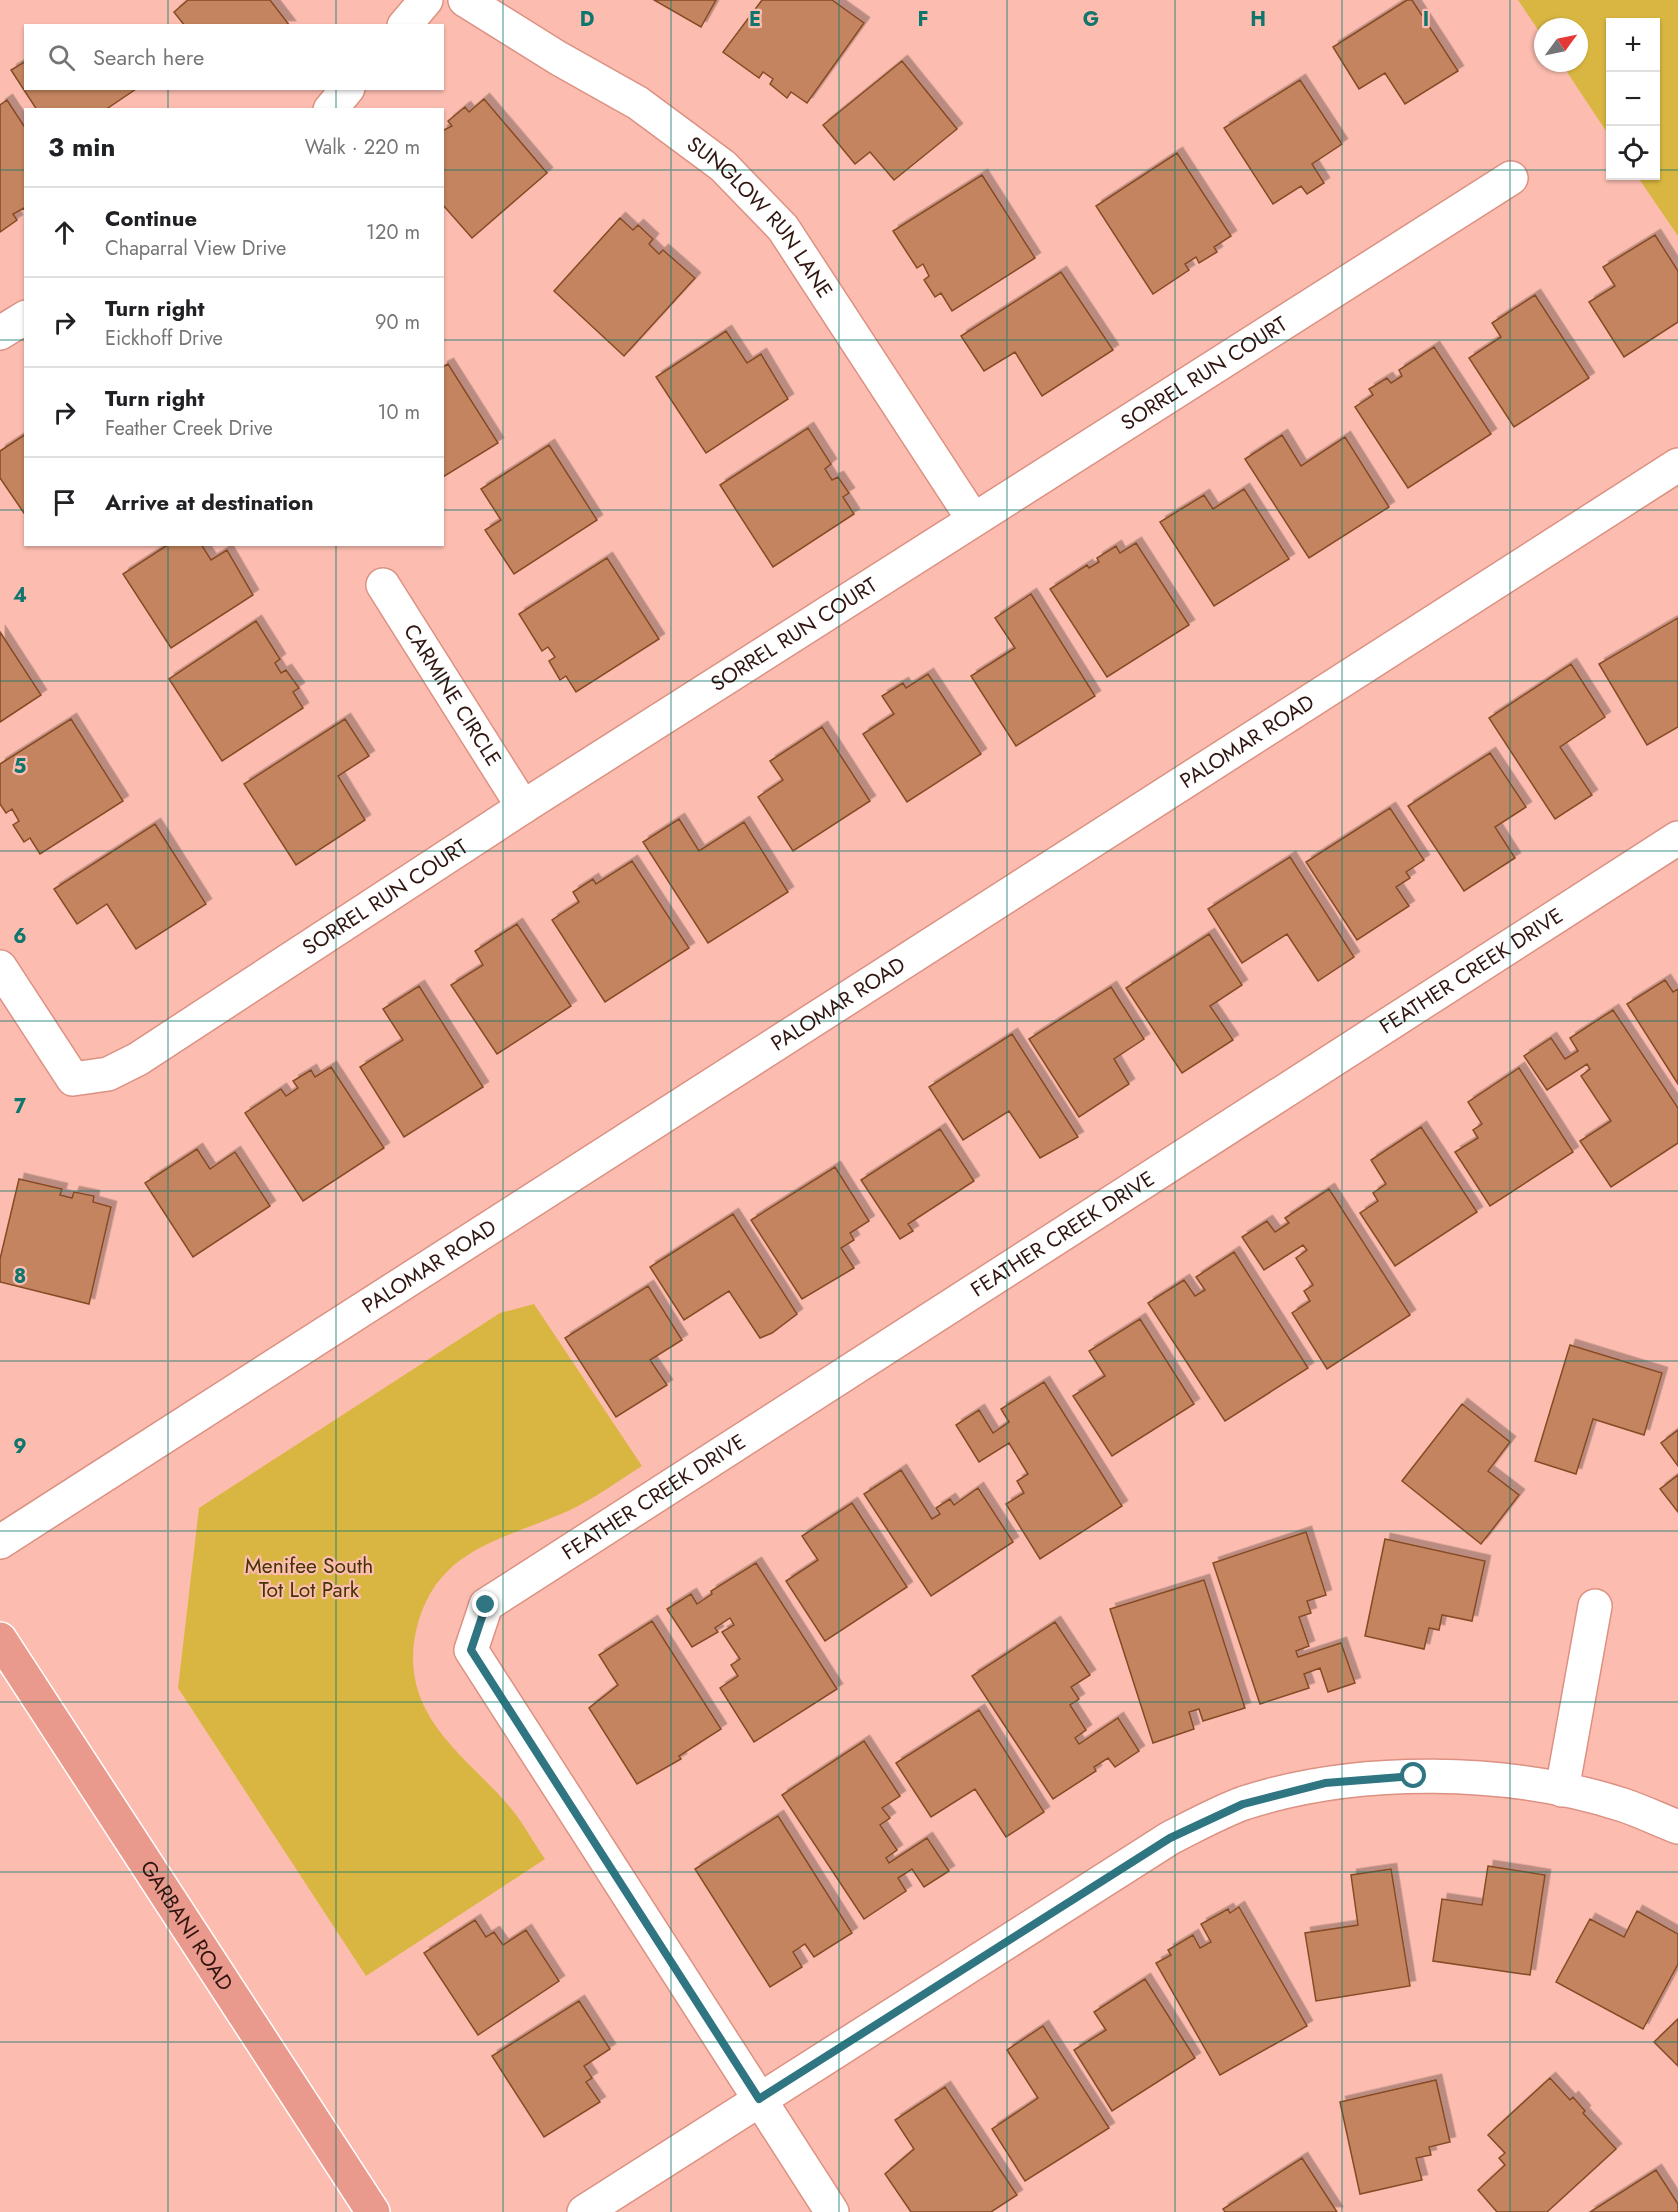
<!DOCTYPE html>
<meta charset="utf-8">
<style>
:root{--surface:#fff;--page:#f6f6f6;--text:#202124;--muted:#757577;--line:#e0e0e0}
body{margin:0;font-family:Jost,sans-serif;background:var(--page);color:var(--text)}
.controls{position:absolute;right:18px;top:18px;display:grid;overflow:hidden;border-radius:0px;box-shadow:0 2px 4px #0004}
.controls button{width:54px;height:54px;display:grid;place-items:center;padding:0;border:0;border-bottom:2px solid var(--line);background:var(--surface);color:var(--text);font:30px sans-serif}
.compass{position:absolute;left:1534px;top:18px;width:54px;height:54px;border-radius:50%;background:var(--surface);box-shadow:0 2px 4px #0004;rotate:57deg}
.stop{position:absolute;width:18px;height:18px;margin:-14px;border:4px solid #2f7582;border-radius:50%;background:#fff}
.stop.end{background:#2f7582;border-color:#fff;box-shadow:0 2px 6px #0008}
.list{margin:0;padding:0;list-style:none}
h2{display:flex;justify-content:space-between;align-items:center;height:78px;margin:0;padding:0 24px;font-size:26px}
h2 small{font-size:20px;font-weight:400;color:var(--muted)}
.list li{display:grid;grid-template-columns:39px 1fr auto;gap:18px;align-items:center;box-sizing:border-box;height:90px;padding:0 24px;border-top:2px solid var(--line)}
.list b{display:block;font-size:22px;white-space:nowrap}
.list p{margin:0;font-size:20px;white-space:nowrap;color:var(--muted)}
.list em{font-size:20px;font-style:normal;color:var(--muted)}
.icon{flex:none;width:33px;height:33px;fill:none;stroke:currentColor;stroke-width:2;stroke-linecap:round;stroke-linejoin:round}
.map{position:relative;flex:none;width:1678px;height:2212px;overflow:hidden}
.search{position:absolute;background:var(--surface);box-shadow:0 2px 4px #0004;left:24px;top:24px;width:420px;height:66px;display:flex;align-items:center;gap:15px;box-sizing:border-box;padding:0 21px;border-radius:0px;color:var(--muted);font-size:22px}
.panel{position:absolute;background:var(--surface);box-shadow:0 2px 4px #0004;left:24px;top:108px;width:420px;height:438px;border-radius:0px}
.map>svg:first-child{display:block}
</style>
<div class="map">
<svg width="1678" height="2212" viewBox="0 0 1678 2212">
<defs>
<filter id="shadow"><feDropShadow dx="5.5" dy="-5.5" stdDeviation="0" flood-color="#0004"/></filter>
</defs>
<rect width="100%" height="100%" fill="#fcbdb0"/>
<!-- green -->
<path fill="#d9b641" d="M1518,0H1678V236L1637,176H1656V22H1610V137L1561,63H1579V27H1543V37Z
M534,1304L642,1466C618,1481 594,1499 568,1511C501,1541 435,1548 416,1631C410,1658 413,1685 426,1710C445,1747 483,1775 509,1806C523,1822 533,1842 545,1859L366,1976L178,1688L199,1508L500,1313Z"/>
<!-- building -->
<path fill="#c4845e" stroke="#854b25" stroke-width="1.5" filter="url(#shadow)" d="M188,0H270L290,26H185L174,12Z
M654,0H716L701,27Z
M762,0H832L864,23L807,103L791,92L787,98L770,84L773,79L763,72L759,78L723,52Z
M1407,0H1412L1458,71L1405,104L1385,73L1359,89L1333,47Z
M26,61V88L136,89L105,110H37L11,70Z
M902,61L957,129L894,180L870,152L855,164L823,125Z
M1300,80L1342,144L1312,164L1324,183L1307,194L1301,186L1273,204L1224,128Z
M484,99L547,173L472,238L442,204V131L452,126L448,121L465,107L469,112Z
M7,100L26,129V211L24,208L13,214L17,220L0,232V105Z
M1177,153L1231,236L1214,247L1217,252L1199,263L1196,257L1185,264L1189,270L1153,294L1096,206Z
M982,175L1035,258L952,311L941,293L935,297L924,280L929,276L923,264L917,268L893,231Z
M620,218L633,230L638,225L653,239L649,244L659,254L663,250L695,278L624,356L554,291Z
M1655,235L1678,271V322L1624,357L1589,302L1615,286L1603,267Z
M1061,272L1113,350L1042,396L1015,352L984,371L961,336Z
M1535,295L1589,378L1514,427L1469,358L1501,337L1492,323Z
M726,331L747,363L761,354L788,399L706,453L656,377Z
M1434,347L1491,434L1408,488L1355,407L1373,395L1369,389L1387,378L1391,383L1402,376L1399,370Z
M448,364L498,443L443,477L442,367Z
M808,428L831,464L825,469L832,480L838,477L849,493L843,497L854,514L773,567L720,485Z
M26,434V516L0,478V451Z
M1282,435L1301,466L1345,437L1389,507L1309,558L1245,459Z
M549,445L597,520L514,574L485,530L501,520L481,489Z
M1244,489L1289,559L1214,606L1160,522L1204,495L1213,509Z
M1136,543L1189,625L1107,677L1050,589L1087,565L1089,568L1099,562L1097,558L1116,546L1120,553Z
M169,544H201L211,560L227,550L253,595L171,648L123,574Z
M607,558L659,639L576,692L566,676L560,680L549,661L555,657L548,647L542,651L519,614Z
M1031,594L1095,696L1016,746L971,676L1015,648L995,618Z
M1678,618V727L1647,745L1599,664Z
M256,621L280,659L275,663L281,673L286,670L299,688L293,692L303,708L222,761L169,679Z
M0,632L41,695L0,722Z
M1571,664L1605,717L1560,747L1592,795L1555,819L1489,718Z
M928,674L981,754L907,802L863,734L894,714L882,696L903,683L906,688Z
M71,719L123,801L40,854L30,838L24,842L13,825L19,821L12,809L6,813L0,804V764Z
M345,719L369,756L338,776L365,820L296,865L244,784Z
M822,727L870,801L793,851L758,797L783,780L770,761Z
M1490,753L1526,807L1495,827L1515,858L1464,891L1408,806Z
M1390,808L1424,860L1406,872L1410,878L1396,887L1409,906L1357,940L1306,862Z
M679,819L699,851L744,822L788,892L708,943L643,842Z
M155,824L206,904L136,949L107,904L77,924L54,889Z
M1290,857L1354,957L1318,981L1287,934L1242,963L1208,909Z
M632,861L689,948L605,1002L552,920L579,902L573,892L593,879L596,884Z
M517,924L571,1006L497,1054L451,985L483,965L475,951Z
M1209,934L1242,985L1210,1006L1233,1040L1182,1073L1126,988Z
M1665,980L1673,992L1678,989V1084L1627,1004Z
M419,986L483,1087L404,1137L360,1067L403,1040L383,1009Z
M1111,987L1144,1039L1114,1059L1129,1084L1079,1117L1029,1039Z
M1613,1010L1678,1108V1143L1611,1187L1580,1141L1611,1121L1581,1076L1590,1069L1587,1064L1547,1090L1524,1056L1551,1038L1565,1059L1578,1051L1570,1038Z
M1012,1034L1078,1137L1040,1158L1009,1111L963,1140L929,1087Z
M331,1067L384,1148L303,1201L245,1113L281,1089L286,1096L298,1088L293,1081L311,1070L315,1077Z
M1519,1068L1573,1152L1490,1206L1455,1152L1478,1138L1473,1130L1482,1124L1468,1102Z
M1421,1127L1477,1212L1395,1266L1360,1213L1378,1201L1373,1193L1386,1184L1371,1160Z
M940,1129L974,1181L908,1224L913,1231L900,1239L861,1180Z
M197,1149L210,1169L235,1152L270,1206L193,1257L145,1183Z
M835,1167L869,1221L850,1233L854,1240L841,1248L854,1268L802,1299L751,1220Z
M19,1179L62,1189L60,1195L72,1198L74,1192L94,1196L93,1202L111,1207L89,1304L0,1282V1259Z
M1329,1189L1410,1315L1327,1369L1292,1313L1310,1301L1304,1291L1313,1285L1296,1258L1307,1250L1303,1245L1264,1270L1242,1237L1267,1221L1275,1232L1289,1223L1285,1218Z
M733,1214L797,1314L772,1333L760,1338L729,1291L684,1320L650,1267Z
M1234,1252L1308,1368L1225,1421L1148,1303L1184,1280L1195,1296L1205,1290L1196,1277Z
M648,1286L682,1340L650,1360L667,1385L616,1417L565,1338Z
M1140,1319L1194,1404L1112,1456L1073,1396L1105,1376L1089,1351Z
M1570,1345L1662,1373L1644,1435L1593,1419L1576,1474L1535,1461Z
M1044,1382L1122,1506L1040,1559L1006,1504L1024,1493L1017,1481L1028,1474L1009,1443L979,1462L956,1425L979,1410L993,1433L1009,1422L1001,1409Z
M1462,1404L1510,1442L1488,1471L1519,1495L1481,1544L1402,1481Z
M1678,1430V1466L1661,1443Z
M901,1470L932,1519L940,1514L936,1508L950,1499L954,1505L978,1488L1013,1542L931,1596L864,1494Z
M1678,1475V1512L1660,1489Z
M852,1503L907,1587L825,1641L786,1581L818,1560L802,1536Z
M1306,1532L1326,1595L1307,1601L1311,1613L1299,1617L1309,1646L1296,1651L1298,1657L1341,1643L1355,1683L1328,1692L1320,1668L1304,1674L1309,1688L1260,1704L1213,1563Z
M1385,1539L1485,1561L1472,1621L1442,1615L1439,1630L1429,1628L1424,1649L1365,1636Z
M756,1563L837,1689L754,1742L720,1688L738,1676L731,1665L740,1659L722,1632L734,1625L730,1618L715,1628L718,1632L692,1647L667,1609L691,1594L697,1604L712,1594L711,1591Z
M1204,1580L1245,1708L1203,1721L1199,1709L1189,1712L1194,1729L1153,1743L1110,1609Z
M652,1621L721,1729L679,1756L681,1759L637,1784L589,1708L618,1685L599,1655Z
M1055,1622L1090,1675L1071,1687L1079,1699L1070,1705L1086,1730L1075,1738L1079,1744L1118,1718L1139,1751L1115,1767L1108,1758L1094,1767L1096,1771L1053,1799L972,1676Z
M979,1710L1044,1812L1006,1837L975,1789L931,1817L896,1763Z
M864,1741L900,1796L882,1808L890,1818L880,1825L897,1850L886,1858L889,1863L927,1838L949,1871L924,1887L912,1869L898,1878L906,1891L864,1919L782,1795Z
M778,1816L852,1933L814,1957L805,1944L793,1952L802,1967L770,1987L695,1869Z
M1488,1866L1545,1875L1530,1975L1433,1961L1442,1899L1482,1905Z
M1391,1869L1410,1986L1316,2001L1305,1933L1358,1925L1351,1875Z
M1239,1907L1307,2026L1220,2075L1156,1963L1171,1955L1168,1950L1193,1935L1200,1948L1211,1942L1201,1924L1228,1909L1230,1913Z
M1637,1911L1678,1934V1964L1643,2029L1556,1982L1590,1919L1624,1937Z
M475,1920L486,1937L494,1932L503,1945L526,1930L559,1981L478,2035L424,1953Z
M1145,1979L1195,2058L1112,2111L1074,2050L1106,2030L1094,2012Z
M579,2001L610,2049L584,2066L592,2078L586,2082L600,2102L544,2137L492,2056Z
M1678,2019V2066L1654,2042Z
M1043,2026L1109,2128L1025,2181L992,2129L1038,2098L1007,2050Z
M1550,2078L1570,2100L1573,2097L1585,2111L1583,2113L1616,2149L1547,2212H1497L1478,2190L1505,2165L1499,2158L1505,2153L1488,2135Z
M1436,2080L1450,2142L1429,2147L1431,2155L1416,2158L1422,2180L1360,2194L1340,2102Z
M945,2087L1017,2195L991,2212H911L885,2174L914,2149L895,2120Z
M1302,2158L1337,2212H1225L1223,2209Z
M1656,2170L1678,2204V2212H1590Z"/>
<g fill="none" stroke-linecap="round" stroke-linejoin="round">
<!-- minor casing -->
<g stroke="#dc9182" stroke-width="36">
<g id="minor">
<path id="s1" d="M465,0L558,58L638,103L723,166L783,228L973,519"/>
<path d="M404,26L426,0"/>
<path d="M330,110L348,88"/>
<path d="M0,333L26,317"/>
<path id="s2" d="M383,585L523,807"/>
<path id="s3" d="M0,967L73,1079L108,1074L138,1059L523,807L1511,178"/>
<path id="s4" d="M0,1542L1678,465"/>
<path d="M1562,1790L1595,1606"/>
<path d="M584,2212L1170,1838C1194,1826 1219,1812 1244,1803C1358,1766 1509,1768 1623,1805C1641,1811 1660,1820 1678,1827"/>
<path id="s5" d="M832,2212L471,1650L486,1605L1678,838"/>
</g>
</g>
<!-- major casing -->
<g stroke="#fff" stroke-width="36">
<g id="major">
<path id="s6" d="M0,1639L373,2212"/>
</g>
</g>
<!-- minor -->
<use href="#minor" stroke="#fff" stroke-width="33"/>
<!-- major -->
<use href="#major" stroke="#ea9a8c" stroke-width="33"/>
</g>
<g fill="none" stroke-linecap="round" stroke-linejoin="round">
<!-- route -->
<path stroke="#2f7582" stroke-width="8" d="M486,1605L471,1650L759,2099L1170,1838L1243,1804L1325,1783L1414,1776"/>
</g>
<!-- grid -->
<path fill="none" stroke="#0f766e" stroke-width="1.5" stroke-opacity="0.55" d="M168,0V26M336,0V26M503,0V2212M671,0V2212M839,0V2212M1007,0V2212M1175,0V2212M1342,0V2212M1510,0V2212M168,88V110M336,88V110M0,170H26M442,170H1610M1656,170H1678M0,340H26M442,340H1678M0,510H26M442,510H1678M168,544V2212M336,544V2212M0,681H1678M0,851H1678M0,1021H1678M0,1191H1678M0,1361H1678M0,1531H1678M0,1702H1678M0,1872H1678M0,2042H1678"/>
<g text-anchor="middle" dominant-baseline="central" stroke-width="4.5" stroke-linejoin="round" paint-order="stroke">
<!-- street labels -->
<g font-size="21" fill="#311510" stroke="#fcbdb0">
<text stroke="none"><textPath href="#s1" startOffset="370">SUNGLOW RUN LANE</textPath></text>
<text stroke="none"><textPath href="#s3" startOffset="1470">SORREL RUN COURT</textPath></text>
<text stroke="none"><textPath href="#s3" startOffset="984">SORREL RUN COURT</textPath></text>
<text stroke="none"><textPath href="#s2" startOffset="130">CARMINE CIRCLE</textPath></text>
<text stroke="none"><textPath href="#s4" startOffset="1482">PALOMAR ROAD</textPath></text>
<text stroke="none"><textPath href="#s3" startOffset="498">SORREL RUN COURT</textPath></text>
<text stroke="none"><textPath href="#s5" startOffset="1887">FEATHER CREEK DRIVE</textPath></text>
<text stroke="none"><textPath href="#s4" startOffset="996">PALOMAR ROAD</textPath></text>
<text stroke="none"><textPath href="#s5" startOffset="1401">FEATHER CREEK DRIVE</textPath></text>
<text stroke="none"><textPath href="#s4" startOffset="510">PALOMAR ROAD</textPath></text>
<text stroke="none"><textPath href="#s5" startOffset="915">FEATHER CREEK DRIVE</textPath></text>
<text stroke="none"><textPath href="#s6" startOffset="342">GARBANI ROAD</textPath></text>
</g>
<!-- park labels -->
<g font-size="21" fill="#433500" stroke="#fcbdb0">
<text x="309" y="1566">Menifee South<tspan x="309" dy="24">Tot Lot Park</tspan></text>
</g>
</g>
<g font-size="20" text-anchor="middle" font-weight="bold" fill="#0f766e" stroke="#fcbdb0" stroke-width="4.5" stroke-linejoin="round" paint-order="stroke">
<text x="587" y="26">D</text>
<text x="755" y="26">E</text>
<text x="923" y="26">F</text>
<text x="1091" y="26">G</text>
<text x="1258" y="26">H</text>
<text x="1426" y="26">I</text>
<text x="20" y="602">4</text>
<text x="20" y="773">5</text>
<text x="20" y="943">6</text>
<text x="20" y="1113">7</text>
<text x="20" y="1283">8</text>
<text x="20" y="1453">9</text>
</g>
</svg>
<div class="controls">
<button>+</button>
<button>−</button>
<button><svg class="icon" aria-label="locate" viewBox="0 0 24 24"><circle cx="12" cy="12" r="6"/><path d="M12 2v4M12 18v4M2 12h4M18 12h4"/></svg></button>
</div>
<svg class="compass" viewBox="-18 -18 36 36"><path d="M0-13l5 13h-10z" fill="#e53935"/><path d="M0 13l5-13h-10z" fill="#757577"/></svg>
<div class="stop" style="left:1414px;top:1776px"></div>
<div class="stop end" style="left:486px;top:1605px"></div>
<div class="search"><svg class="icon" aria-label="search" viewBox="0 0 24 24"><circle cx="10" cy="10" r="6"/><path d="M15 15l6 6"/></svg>Search here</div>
<section class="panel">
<h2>3 min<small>Walk · 220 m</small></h2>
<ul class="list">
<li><svg class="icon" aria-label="ahead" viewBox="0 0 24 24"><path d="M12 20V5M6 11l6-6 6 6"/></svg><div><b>Continue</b><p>Chaparral View Drive</p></div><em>120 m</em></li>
<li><svg class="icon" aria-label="right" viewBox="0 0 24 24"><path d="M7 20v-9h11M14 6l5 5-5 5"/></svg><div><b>Turn right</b><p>Eickhoff Drive</p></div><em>90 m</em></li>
<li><svg class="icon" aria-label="right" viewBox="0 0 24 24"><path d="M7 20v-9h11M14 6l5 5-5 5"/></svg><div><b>Turn right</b><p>Feather Creek Drive</p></div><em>10 m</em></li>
<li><svg class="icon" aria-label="arrive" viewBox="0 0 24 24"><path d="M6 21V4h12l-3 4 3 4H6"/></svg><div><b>Arrive at destination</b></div></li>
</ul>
</section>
</div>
